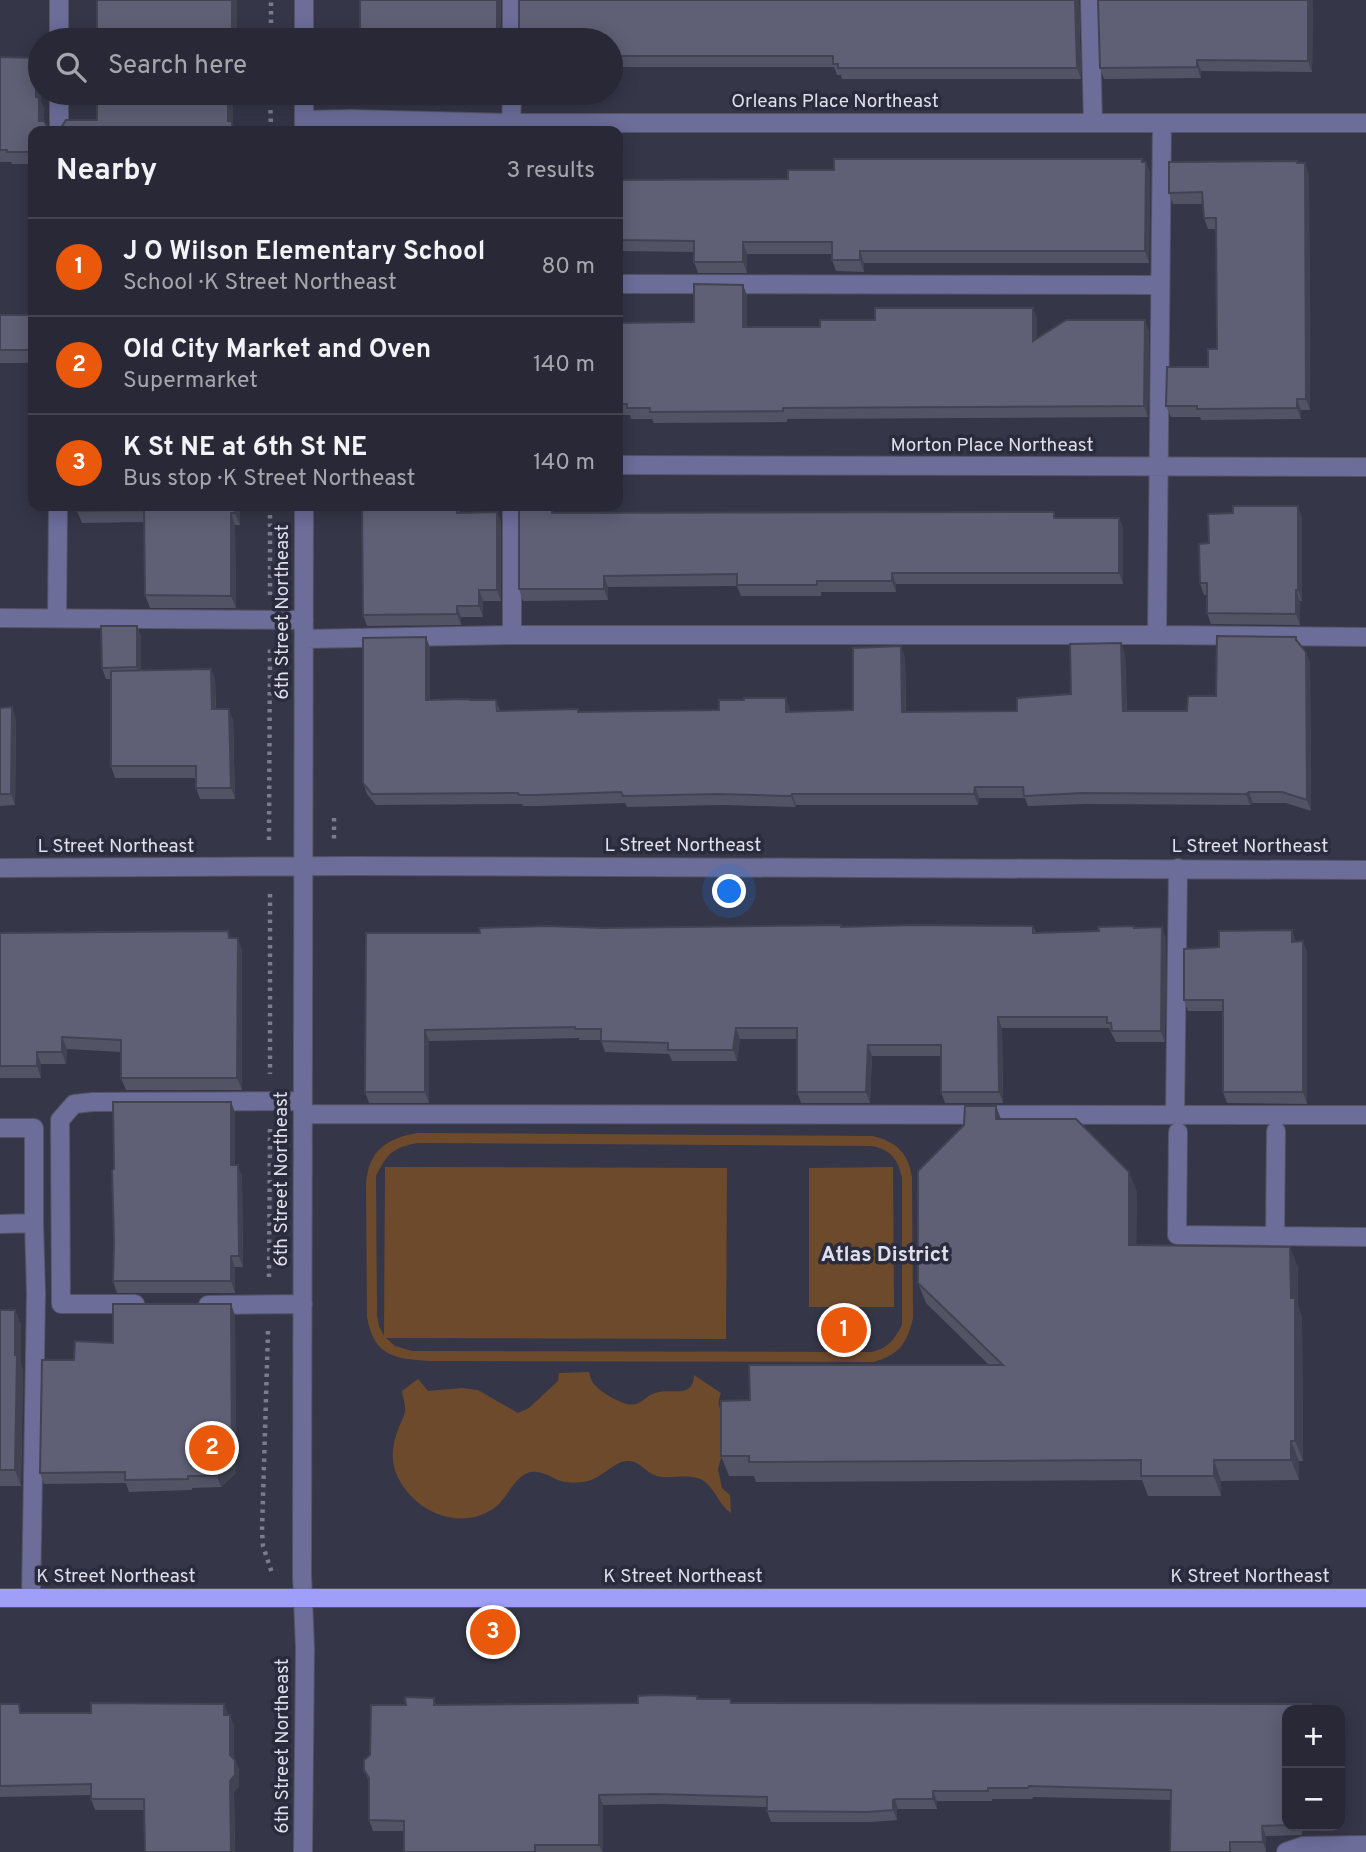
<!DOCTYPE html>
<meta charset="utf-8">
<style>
:root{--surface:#282836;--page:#343442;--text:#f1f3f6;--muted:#a5a6ad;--line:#444451;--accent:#ea580c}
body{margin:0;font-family:Overpass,sans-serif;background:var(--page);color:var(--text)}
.controls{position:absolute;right:21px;bottom:21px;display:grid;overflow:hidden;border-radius:14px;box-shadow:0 4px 18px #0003}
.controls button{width:63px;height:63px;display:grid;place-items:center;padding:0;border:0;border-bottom:2px solid var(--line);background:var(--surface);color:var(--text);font:35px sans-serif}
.you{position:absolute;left:730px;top:892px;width:24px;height:24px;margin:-18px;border:5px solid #fff;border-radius:50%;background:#1a73e8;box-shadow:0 0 0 10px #1a73e833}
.badge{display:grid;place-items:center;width:46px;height:46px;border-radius:50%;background:var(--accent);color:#fff;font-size:23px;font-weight:700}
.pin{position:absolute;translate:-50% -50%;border:4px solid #fff;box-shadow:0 2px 7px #0006}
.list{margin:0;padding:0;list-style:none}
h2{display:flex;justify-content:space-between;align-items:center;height:91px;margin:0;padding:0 28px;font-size:30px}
h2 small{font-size:23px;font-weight:400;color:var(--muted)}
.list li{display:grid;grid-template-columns:46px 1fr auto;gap:21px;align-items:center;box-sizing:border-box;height:98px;padding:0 28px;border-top:2px solid var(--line)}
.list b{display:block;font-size:26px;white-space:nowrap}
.list p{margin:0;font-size:23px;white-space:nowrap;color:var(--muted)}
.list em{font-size:23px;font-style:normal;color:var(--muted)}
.icon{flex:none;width:38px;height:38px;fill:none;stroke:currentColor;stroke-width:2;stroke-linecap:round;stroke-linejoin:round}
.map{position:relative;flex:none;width:1366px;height:1852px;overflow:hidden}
.search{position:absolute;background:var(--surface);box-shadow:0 4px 18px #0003;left:28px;top:28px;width:595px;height:77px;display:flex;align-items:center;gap:18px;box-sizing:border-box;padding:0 24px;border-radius:38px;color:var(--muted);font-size:26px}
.panel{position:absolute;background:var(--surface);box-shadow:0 4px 18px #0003;left:28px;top:126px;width:595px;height:385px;border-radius:14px}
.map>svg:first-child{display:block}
</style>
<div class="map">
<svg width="1366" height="1852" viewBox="0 0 1366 1852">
<rect width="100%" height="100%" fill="#353648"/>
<!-- green -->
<path fill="#6e4a2d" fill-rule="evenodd" d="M418,1133L873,1136C896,1142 908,1152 912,1177L913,1318C907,1344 899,1355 873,1362L432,1361C397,1359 374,1358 367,1317L366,1185C368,1151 386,1138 418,1133ZM418,1143L872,1146C891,1150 898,1159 902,1178V1325C894,1340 888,1348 872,1352L412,1351L395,1346L386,1338L726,1339L727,1168L385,1167L384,1336L379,1326L377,1316L376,1176C387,1154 393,1147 418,1143Z
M893,1167L894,1307H809V1168Z
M589,1372C590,1376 591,1380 593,1383C599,1391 625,1408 636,1404C643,1402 648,1395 655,1393C671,1387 693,1400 694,1375L721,1393C717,1403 718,1408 726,1416L727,1446L721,1458L718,1469L722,1488L730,1495L731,1513C719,1505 716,1490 704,1481C690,1472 672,1480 657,1476C646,1473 640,1461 629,1461C613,1460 601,1481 582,1482C575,1483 567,1483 561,1481C550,1477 542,1470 530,1472C514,1476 507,1500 493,1509C457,1532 411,1510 396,1473C390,1457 393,1442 399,1427C401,1422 404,1417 405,1412C406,1406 403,1397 402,1391L418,1379L428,1391L462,1388L478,1390L518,1413L529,1408L558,1381L559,1373Z"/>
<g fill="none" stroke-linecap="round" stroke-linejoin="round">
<!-- minor casing -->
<g stroke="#545466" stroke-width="20">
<path id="minor" d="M304,0V40
M1090,0L1093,123
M59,40V0
M512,40V0
M304,93V131
M304,120L351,119L512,123H1366
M59,131V93
M511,131L512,93
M618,284L1160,285
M618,465L1366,467
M512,506V635H1157L1162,123
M57,617L58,506
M0,618L304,620
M1157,635L1366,637
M304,639L512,635
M0,868L352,866L1366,870
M303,1114L1366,1115
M1175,1114L1178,868
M0,1128H34V1223L0,1224
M1178,1132L1177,1235L1366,1237
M1275,1236L1276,1131
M135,1304H61L60,1120L74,1104L93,1102L303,1101
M208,1305L303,1304
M31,1598L36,1293L34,1223
M303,1852L305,1648L302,1575L304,506
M1286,1852L1303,1846L1366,1845"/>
</g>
<!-- major casing -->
<g stroke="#545466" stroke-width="20">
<path id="major" d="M0,1598H1366"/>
</g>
<!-- path -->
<path stroke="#7b7c8c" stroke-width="4.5" stroke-dasharray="3.5 5" stroke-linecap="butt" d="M271,40V0
M270,93L271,131
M270,595V506
M334,818V841
M269,840L270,645
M270,894V1074
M269,1277L270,1128
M268,1331L262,1531L263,1546L272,1573"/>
<!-- minor -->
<use href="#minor" stroke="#6c6d99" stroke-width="18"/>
<!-- major -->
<use href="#major" stroke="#9f9ff9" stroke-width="18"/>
</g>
<!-- wall -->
<path fill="#525365" d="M501,0V37L502,38L507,40L514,38L519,30V0H1079L1081,79H842L841,75H837L834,67H611V40H360Z
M1313,0L1312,72L1201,71V78L1104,79L1100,68Z
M0,57L36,58L40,68V93L41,101L44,109V121L48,128L54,130L97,120L233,93V124L33,131V164H12L11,162H0Z
M1142,159L1143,162H1146L1150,173L1149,263H864V272L836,271L832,260V254H747V273H698L694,262V252L618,251V180L788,179L834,170Z
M1297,161L1298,163L1309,174L1310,410H1301V419L1201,420L1200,417H1171L1166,406L1208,367L1217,349L1216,229H1208L1204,218L1203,204H1173L1169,193Z
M743,285L747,296V327H820L875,320L1033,308L1037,319V338L1149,331L1148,417L787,419V422L654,423L652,419H631L630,415H621L620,413H618V323L694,322Z
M0,315H33V363H0Z
M77,506H240V525H235L236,608H150L145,595V522L82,523L77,511Z
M457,506L460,513L497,512L501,522V601H483V617H461V625L367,626L363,615Z
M556,513L1119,518L1123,529V584H896V592H821V596H741L737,586L608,587V600L523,601L519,589Z
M1302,517V601H1300V625L1211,624L1207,613V595H1204L1200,583L1209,543Z
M137,626L141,637V670L211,669L215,680L216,709L233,720L235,799H200L196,788V778H115L111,766V679H106L102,668Z
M1296,637L1310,663L1311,811L1286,803H1253L1250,805L1086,804L1028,806L1025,798H979L978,805H796L795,807L724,805L627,807L625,803L539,806H523L522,804L376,805L367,794L363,783L430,648V700H496L500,711L578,709L579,712L790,709V712L853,710L905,657L906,712L1017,711L1071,694L1125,654L1127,711H1187L1216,696Z
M0,708L16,719L15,805L0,806Z
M841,925L842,927L1033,926L1036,933L1099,931L1134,926L1135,928L1166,938L1165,1042H1116L1109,1028H1002L1003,1103H945L941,1092V1056H872L870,1103H801L797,1092V1039H740L737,1061H672L669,1054L605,1052L601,1040H579V1038L429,1041V1103H369L365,1092L480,933L603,928Z
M0,933L231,938L242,950V1090H126L121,1078V1052L67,1049L66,1064H41V1078H0Z
M1296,942L1307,952V1104L1227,1103L1223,1092V1011H1188L1184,1000Z
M231,1102L235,1113V1165L242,1176L243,1267H235V1293H117L113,1281L114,1169Z
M996,1106L1001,1119L1137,1192L1136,1246L1298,1267V1306L1302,1318L1303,1461H1299V1480L1221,1481V1496H1148L1142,1480L756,1482L754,1476H729L721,1456L750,1400L989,1365L926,1303L918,1283Z
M0,1310H15L21,1326V1364L23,1371L21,1486H0Z
M235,1315L236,1473L221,1487L192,1488V1490L129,1492L126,1483L44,1484L40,1473L74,1360L113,1343Z
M697,1696L699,1699L732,1703L1287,1710V1826H1302V1835L1266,1836V1852H1170L1171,1800L1033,1797L1032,1799H992V1801H937V1809H898L897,1810V1820L871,1822H771L767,1811V1807L660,1804L603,1805V1852H404V1831H373L369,1820V1782L364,1770L370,1755L406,1705L434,1698L436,1705L638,1703Z
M0,1704L22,1713L228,1715L234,1726V1758L239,1770V1786L234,1792L235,1852H145L144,1810H95L91,1799V1795L0,1797Z"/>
<!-- shaded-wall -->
<path fill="#424352" d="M232,0H237V40H232Z
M497,0H501V40L497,30Z
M1075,0H1079L1081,79L1077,68Z
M1308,0H1313L1312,72L1308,61Z
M36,58L40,68V93L41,101L44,109V131L39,121L36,97Z
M1197,60L1201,71V78L1197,67Z
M228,93H233V124L235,131H232L228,121Z
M1142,159L1146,169V162L1150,173L1149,263L1145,251Z
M1305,163L1309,174L1310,410L1306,399Z
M743,242L747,254V273L743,262Z
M860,251L864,263V272L860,260Z
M743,285L747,296V338L743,327Z
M1033,308L1037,319V352L1033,341Z
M1145,320L1149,331L1148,417L1144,406Z
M1297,399L1301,410V419L1297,408Z
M236,506H240V525L235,513Z
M1298,506L1302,517V601L1298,590Z
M497,512L501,522V601L497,590Z
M231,513L235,525L236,608L231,596Z
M1119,518L1123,529V584L1119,573Z
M892,573L896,584V592L892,581Z
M604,576L608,587V600L604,589Z
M479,590L483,601V617L479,606Z
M1296,590L1300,601V625L1296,614Z
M457,606L461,617V625L457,614Z
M137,626L141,637V678L137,667Z
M426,637L430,648V711L426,700Z
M1121,643L1125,654L1127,722L1123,711Z
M901,646L905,657L906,723L902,712Z
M1306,652L1310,663L1311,811L1307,800Z
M211,669L215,680L216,720L212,709Z
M786,698L790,709V723L786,712Z
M12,707L16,719L15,805L11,794Z
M229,709L233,720L235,799L231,788Z
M975,787L979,798L978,805L974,794Z
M1249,792L1253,803L1250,805L1246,794Z
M792,794L796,805L795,807L791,796Z
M1162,927L1166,938L1165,1042L1161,1031Z
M1292,930L1296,941V953L1292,942Z
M238,938L242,950V1090L237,1078Z
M1303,941L1307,952V1104L1303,1092Z
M998,1017L1002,1028L1003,1103L999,1092Z
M736,1028L740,1039L737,1061L733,1050Z
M425,1030L429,1041V1103L425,1092Z
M62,1037L67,1049L66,1064L62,1052Z
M868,1045L872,1056L870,1103L866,1092Z
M37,1052L41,1064V1078L37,1066Z
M231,1102L235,1113V1176L231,1165Z
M996,1106L1003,1126L996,1119Z
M238,1165L242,1176L243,1267L239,1256Z
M1129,1172L1137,1192L1136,1266L1129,1245Z
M1290,1247L1298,1267V1306L1302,1318L1303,1461L1295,1441L1291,1298Z
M231,1256L235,1267V1293L231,1281Z
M231,1304L235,1315L236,1473L221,1487L217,1476Z
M15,1310L21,1326V1364L23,1371L21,1486L15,1470Z
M1291,1441L1299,1461V1480L1291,1460Z
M1214,1460L1221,1481V1496L1214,1476Z
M224,1704L228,1714V1726L224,1715Z
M230,1715L234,1726V1766L230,1755Z
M235,1760L239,1770V1786L234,1792L235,1852H231L230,1781Z
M933,1791L937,1801V1809L933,1799Z
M599,1795L603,1805V1852H602L599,1845Z
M895,1799L898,1809L897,1810V1820L893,1810V1800Z
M1262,1826L1266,1836V1852L1263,1842Z"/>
<!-- building -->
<path fill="#5f6075" stroke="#424352" stroke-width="2" d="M97,0H232V40H97Z
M360,0H497V30L502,38L507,40L514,38L519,30V0H1075L1077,68H838V64H833V56H611V40H360Z
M1098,0H1308V61L1197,60V67L1100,68Z
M0,57L36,58V97H39V121H44L48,128L54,130L61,128L66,120H97V93H228V121H232V131H33V152H7V150H0Z
M834,159H1142V162H1146L1145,251H860V260H832V242H743V262H694V241L618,240V180L788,179V170H834Z
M1297,161V163H1305L1306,399H1297V408L1197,409V406H1166L1167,367H1208V349H1217L1216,218H1204L1202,192L1169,193V162Z
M694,284L743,285V327H820V320H875V308H1033V341L1066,320H1145L1144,406L783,408V411L650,412V408H627V404H618V323L694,322Z
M0,315H33V350H0Z
M77,506H236L235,513H231V596L145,595L144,510L77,511Z
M362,506H457V513L497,512V590H479V606H457V614L363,615Z
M519,506H552V513L1054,512V518H1119V573H892V581H817V585H737V574L604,576V589H519Z
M1233,506H1298V590H1296V614L1207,613V583H1200L1199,544L1209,543L1208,514L1233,513Z
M101,626H137V667L102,668Z
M1217,636L1296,637V640L1306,652L1307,800L1282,792H1249L1246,794L1082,793L1024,796L1023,787H975L974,794H792L791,796L720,794L623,796L621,792L535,795H519L518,793L372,794L363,783V638L426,637V700L470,699V700H496L497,711L578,709V712L719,710V700H744V698H786V712L853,710V648L901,646L902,712L1017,711V698L1071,694L1070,644L1121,643L1123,711H1187L1188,696H1216Z
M211,669L212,709H229L231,788H196V766H111V671Z
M12,707L11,794H0V708Z
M841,925V927L913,925L1033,926V933L1099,931L1098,927L1134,926V928L1162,927L1161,1031H1112L1111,1023H1107V1017H998L999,1092H941V1045H868L866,1092H797V1028H736L733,1050H668V1043L601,1041V1029H575V1027L425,1030V1092H365L366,933H480L479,928L546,926L603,928Z
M1292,930V942L1303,941V1092H1223V1000H1184V949L1219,947V931Z
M228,931L229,938H238L237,1078H121V1040L62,1037V1052H37V1066H0V933Z
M113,1102H231V1165H238L239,1256H231V1281H113L114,1241L112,1170L114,1169Z
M965,1106H996V1119H1076L1129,1172V1245L1290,1247L1291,1298H1295V1441H1291V1460H1214V1476H1141V1460L749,1462V1456H721V1401L750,1400L749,1365H1003L918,1283V1171L964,1125Z
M113,1304H231L232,1462L217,1476H188V1479L125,1480V1472L40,1473L42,1360H74L75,1341L113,1343Z
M0,1310H15V1355H17L15,1470H0Z
M654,1695L697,1696V1699H730L731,1703L1311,1704V1710H1287V1825L1262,1826L1263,1842H1230V1852H1170L1171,1790L1029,1786L1028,1788H988V1791H933V1799H895L893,1800V1810L867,1812L767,1811V1797L656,1794L599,1795V1845H535V1852H404V1821L369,1820V1778L364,1770V1760L370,1755L371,1705H406L405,1697L434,1698V1705L638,1703V1696Z
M91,1703L224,1704V1715H230V1755L235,1760V1775L230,1781L231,1852H145L144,1799H91V1784L0,1786V1704H19L20,1713H91Z"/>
<g text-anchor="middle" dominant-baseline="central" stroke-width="7" stroke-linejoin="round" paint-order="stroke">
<!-- street labels -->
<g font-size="19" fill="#dfdfec" stroke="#2b2b3e">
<text x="835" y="102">Orleans Place Northeast</text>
<text x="992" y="446">Morton Place Northeast</text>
<text transform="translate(283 612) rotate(-90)">6th Street Northeast</text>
<text x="683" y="846">L Street Northeast</text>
<text x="116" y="847">L Street Northeast</text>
<text x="1250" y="847">L Street Northeast</text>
<text transform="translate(282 1179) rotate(-90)">6th Street Northeast</text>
<text x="116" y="1577">K Street Northeast</text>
<text x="683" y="1577">K Street Northeast</text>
<text x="1250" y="1577">K Street Northeast</text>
<text transform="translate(283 1746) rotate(-90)">6th Street Northeast</text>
</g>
<!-- neighbourhood labels -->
<g font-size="21" font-weight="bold" fill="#dfdfec" stroke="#2b2b3e">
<text x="885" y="1255">Atlas District</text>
</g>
</g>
</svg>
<div class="controls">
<button>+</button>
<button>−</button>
</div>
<div class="you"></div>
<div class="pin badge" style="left:844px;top:1330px">1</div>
<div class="pin badge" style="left:212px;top:1448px">2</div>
<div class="pin badge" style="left:493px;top:1632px">3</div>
<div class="search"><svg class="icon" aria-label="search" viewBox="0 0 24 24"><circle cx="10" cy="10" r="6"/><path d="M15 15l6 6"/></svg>Search here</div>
<section class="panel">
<h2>Nearby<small>3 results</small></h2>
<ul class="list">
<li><span class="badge">1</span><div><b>J O Wilson Elementary School</b><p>School · K Street Northeast</p></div><em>80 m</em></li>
<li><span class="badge">2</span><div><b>Old City Market and Oven</b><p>Supermarket</p></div><em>140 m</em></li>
<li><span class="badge">3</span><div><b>K St NE at 6th St NE</b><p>Bus stop · K Street Northeast</p></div><em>140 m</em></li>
</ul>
</section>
</div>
